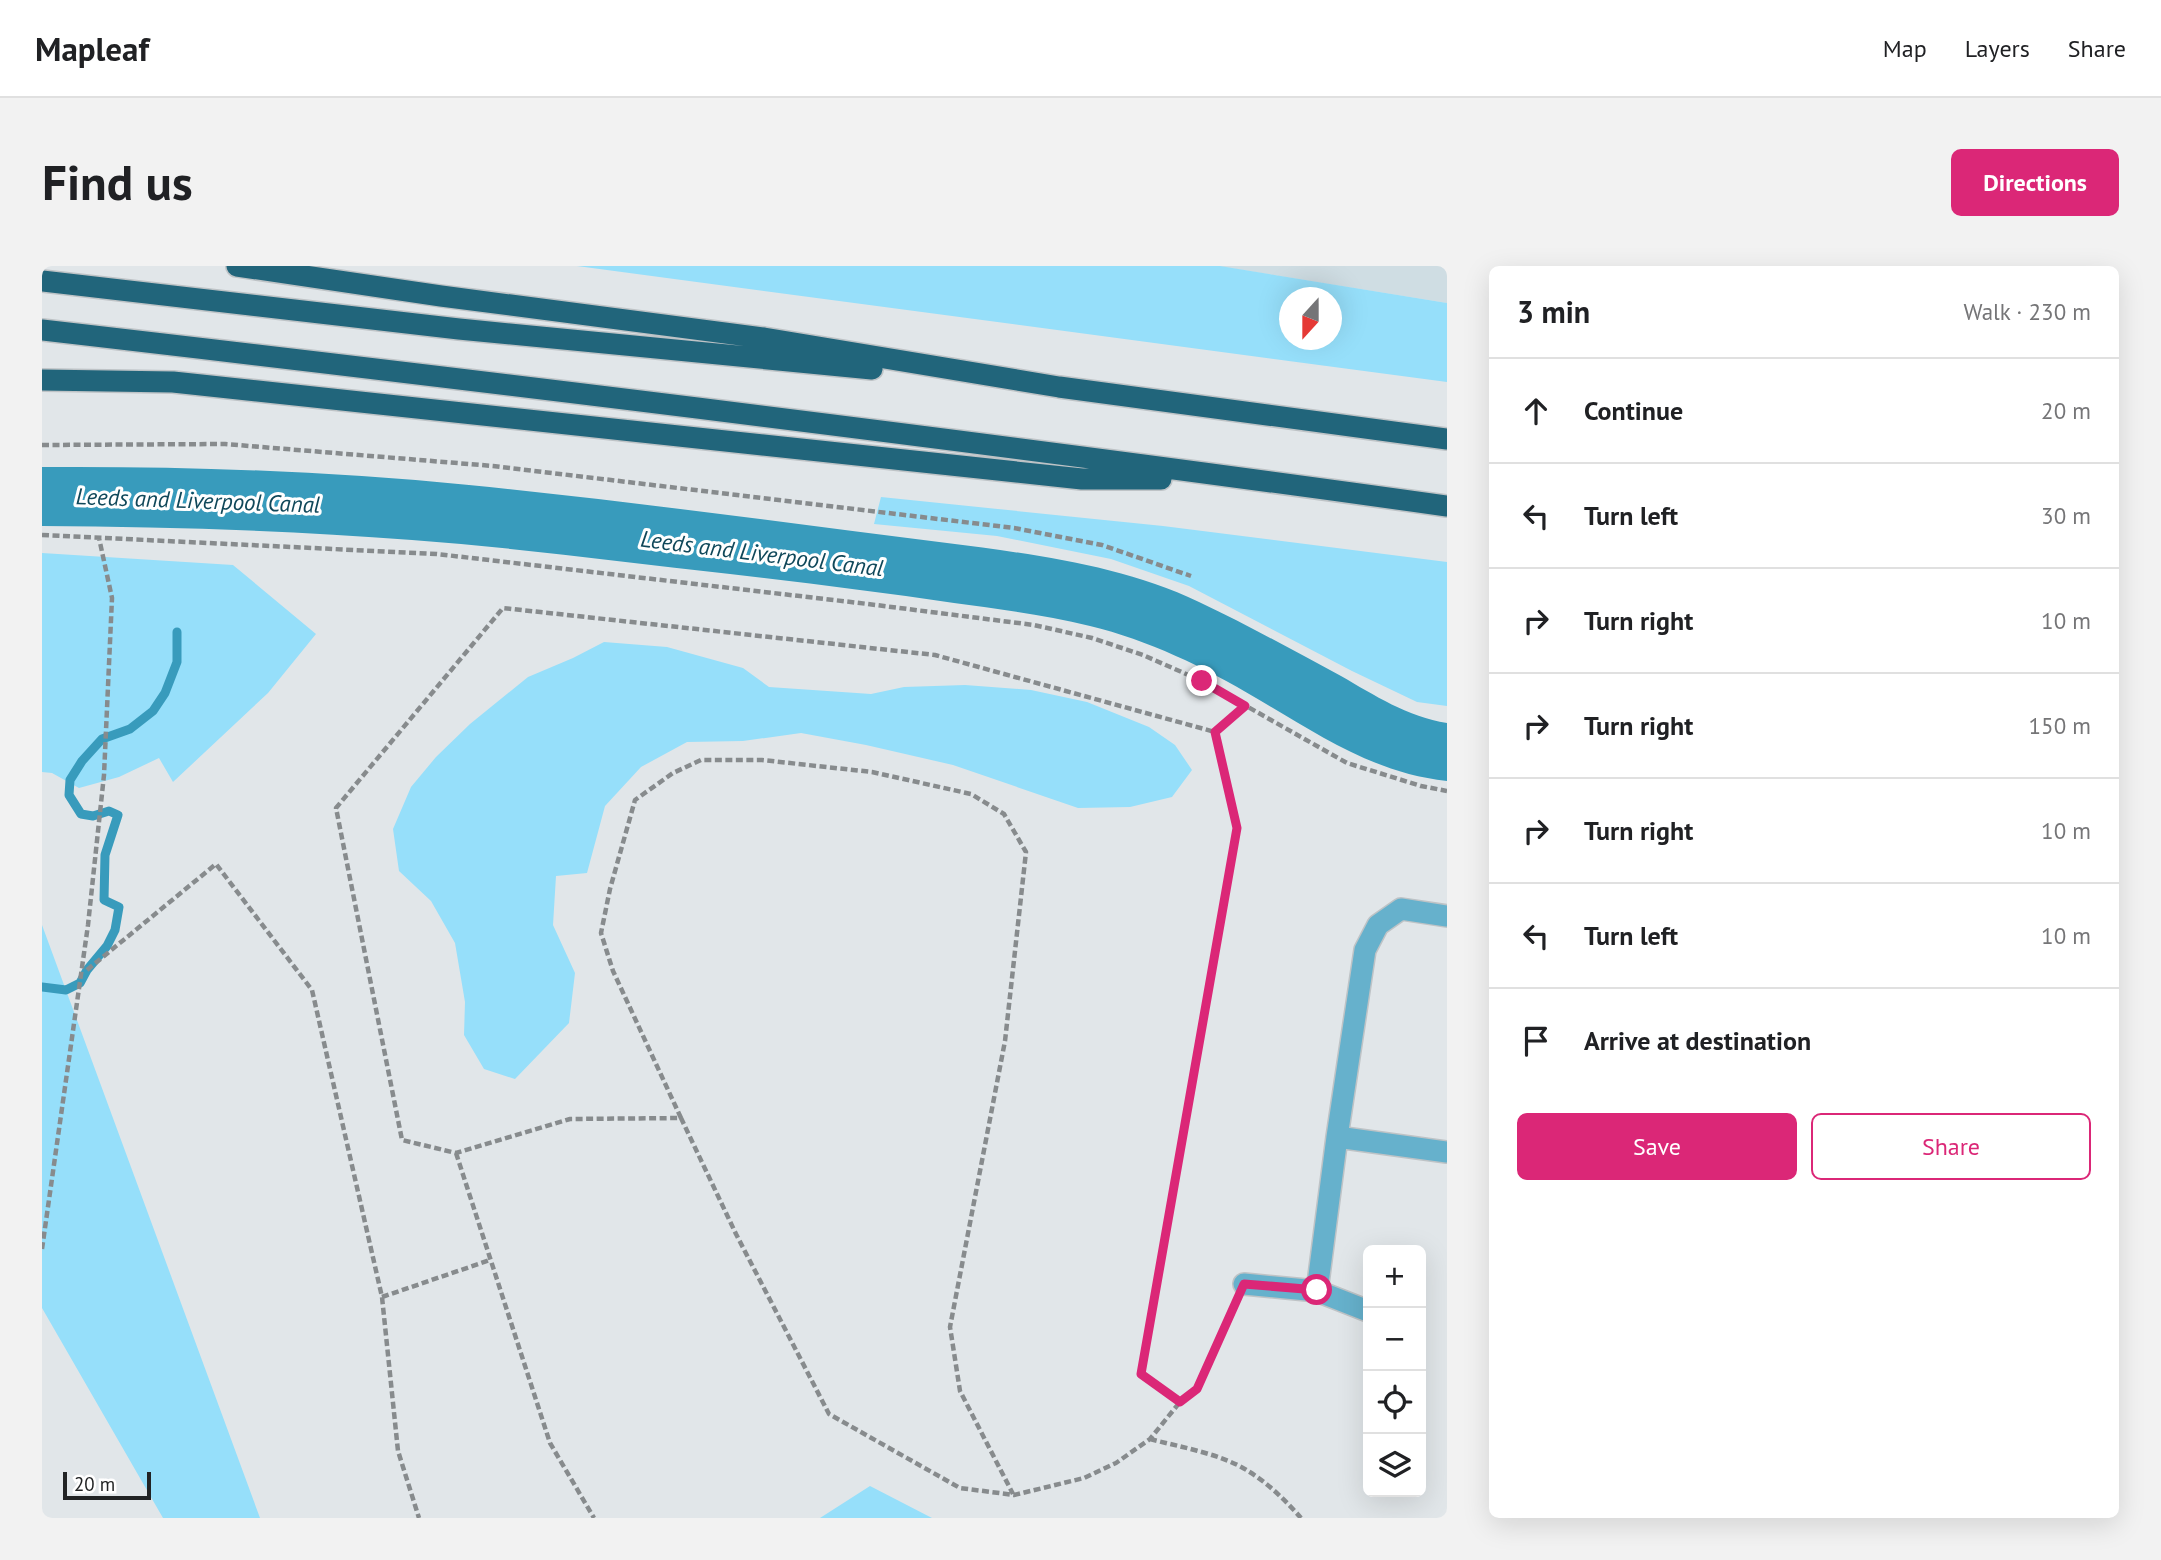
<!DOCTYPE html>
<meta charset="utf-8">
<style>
:root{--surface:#fff;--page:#f2f2f2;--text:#202124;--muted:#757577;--line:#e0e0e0;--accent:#db2777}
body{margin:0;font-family:"PT Sans",sans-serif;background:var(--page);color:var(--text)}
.controls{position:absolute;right:21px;bottom:21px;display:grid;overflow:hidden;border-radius:10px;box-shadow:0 7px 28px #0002}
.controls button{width:63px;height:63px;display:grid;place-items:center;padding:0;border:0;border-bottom:2px solid var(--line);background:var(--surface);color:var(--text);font:35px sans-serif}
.compass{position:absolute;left:1237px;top:21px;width:63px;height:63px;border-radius:50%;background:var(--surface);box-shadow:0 7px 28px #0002;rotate:201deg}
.scale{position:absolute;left:21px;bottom:18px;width:88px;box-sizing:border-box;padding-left:7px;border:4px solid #212324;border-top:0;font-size:19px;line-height:24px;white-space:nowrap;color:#212324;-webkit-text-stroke:5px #fff;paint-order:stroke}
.stop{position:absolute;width:21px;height:21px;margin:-16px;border:5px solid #db2777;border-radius:50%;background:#fff}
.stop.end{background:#db2777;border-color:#fff;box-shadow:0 2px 7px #0008}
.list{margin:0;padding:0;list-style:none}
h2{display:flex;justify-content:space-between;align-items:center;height:91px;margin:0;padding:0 28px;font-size:30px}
h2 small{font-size:23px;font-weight:400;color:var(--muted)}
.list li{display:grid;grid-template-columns:46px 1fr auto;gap:21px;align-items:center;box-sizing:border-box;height:105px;padding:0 28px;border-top:2px solid var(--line)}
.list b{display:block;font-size:26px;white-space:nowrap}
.list em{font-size:23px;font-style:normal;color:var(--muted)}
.actions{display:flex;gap:14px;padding:21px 28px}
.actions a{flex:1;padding:16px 0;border:2px solid var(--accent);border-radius:10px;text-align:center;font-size:24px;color:var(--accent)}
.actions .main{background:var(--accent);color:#fff}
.icon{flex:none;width:38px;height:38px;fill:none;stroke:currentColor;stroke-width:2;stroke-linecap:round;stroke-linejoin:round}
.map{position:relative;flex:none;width:1405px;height:1252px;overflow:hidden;border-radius:10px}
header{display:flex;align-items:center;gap:42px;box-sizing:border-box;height:98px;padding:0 35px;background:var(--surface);border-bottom:2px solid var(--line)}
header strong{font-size:33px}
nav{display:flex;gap:38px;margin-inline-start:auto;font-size:24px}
.intro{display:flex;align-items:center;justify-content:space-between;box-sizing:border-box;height:168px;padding:0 42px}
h1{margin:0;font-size:49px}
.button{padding:18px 32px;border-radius:10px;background:var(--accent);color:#fff;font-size:24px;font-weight:700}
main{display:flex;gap:42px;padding:0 42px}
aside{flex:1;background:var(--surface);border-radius:10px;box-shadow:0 7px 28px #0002}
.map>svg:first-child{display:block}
</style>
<header>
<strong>Mapleaf</strong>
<nav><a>Map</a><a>Layers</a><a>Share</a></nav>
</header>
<div class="intro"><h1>Find us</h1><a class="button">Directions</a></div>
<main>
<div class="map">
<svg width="1405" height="1252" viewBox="0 0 1405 1252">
<rect width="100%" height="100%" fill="#e1e6e9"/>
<!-- built -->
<path fill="#cfdde3" d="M1176,0H1405V37Z"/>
<!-- green -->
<path fill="#96dffa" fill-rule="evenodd" d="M535,0H1178L1405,37V116ZM1248,32H1290V74H1248Z
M839,231L1121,260L1405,296V440L1375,436L1310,405L1147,320L1069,293L955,270L832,258Z
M0,287L191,299L274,368L226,427L131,516L117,492L77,511L37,522L10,507L0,506Z
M562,376L625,381L701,402L727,421L829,428L862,421L923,419L989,424L1045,436L1107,461L1133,479L1150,504L1130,531L1088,541L1036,542L911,499L824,479L759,467L701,475L645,476L599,501L563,540L545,607L514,610L511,659L533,707L527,757L473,813L442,803L422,769L423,736L413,677L389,635L357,605L351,563L369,521L394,491L428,458L486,411L531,392Z
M0,659L218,1252H121L0,1042Z
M828,1220L890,1252H778Z"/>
<!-- water -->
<path fill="#389bbc" d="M0,201C142,200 286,205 427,219C587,235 746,257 905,277C990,288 1079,299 1157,336C1206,359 1252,385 1299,410C1332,429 1366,451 1405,457V515C1331,507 1276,468 1214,432C1162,401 1106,374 1048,360C1003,349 957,343 912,337C837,326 763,317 688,308C582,296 476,282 370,274C247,264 123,261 0,260Z"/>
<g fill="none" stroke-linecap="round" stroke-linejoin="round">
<!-- stream -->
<path stroke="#389bbc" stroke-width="9" d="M0,721L24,724L38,717L45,704L65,680L73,664L77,641L62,634L63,589L76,549L67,545L51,550L39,548L27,529L28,514L40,495L60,473L88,463L111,445L123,427L135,396V366"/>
<!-- minor casing -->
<g stroke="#bec3c6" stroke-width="24">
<path id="minor" d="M1295,871L1405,886
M1202,1018L1275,1025L1326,1045
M1275,1025L1295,871L1323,684L1336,659L1359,643L1405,650"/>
</g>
<!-- motorway casing -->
<g stroke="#bec3c6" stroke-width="24">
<path id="motorway" d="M195,0L399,30L722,72L1017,121L1405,173
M0,15L417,63L830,103
M0,64C469,118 938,175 1405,240
M0,114L131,116L1040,213H1119"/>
</g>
<!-- path -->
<path stroke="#878b8d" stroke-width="4.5" stroke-dasharray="7 3.5" stroke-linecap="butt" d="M0,179L183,178L451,200L972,262L1060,279L1149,310
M0,269L395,288L826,338L992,359L1050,372L1101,389L1160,415L1305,497L1379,520L1405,525
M1173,466L1203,440
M45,704L174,598L270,724L340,1031L356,1185L377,1252
M639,852L571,705L559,667L568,623L593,534L631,507L659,494H720L830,506L929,528L962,548L984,586L963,775L908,1061L918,1125L971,1228
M414,887L508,1177L552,1252
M0,983L46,659L62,509L70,332L57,272
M340,1031L448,994
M1138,1136L1099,1108L1195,562L1173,466L893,389L461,342L294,542L360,874L414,887L528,853L639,852L694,968L787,1148L918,1222L972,1229L1042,1212L1074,1197L1108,1173L1138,1136L1155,1123L1193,1038
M1108,1173C1138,1181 1180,1188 1206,1205C1226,1217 1244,1235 1259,1252"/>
<!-- minor -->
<use href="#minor" stroke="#66b1cc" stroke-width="21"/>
<!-- motorway -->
<use href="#motorway" stroke="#21657b" stroke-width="21"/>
</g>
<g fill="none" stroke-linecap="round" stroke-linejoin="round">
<!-- route -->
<path stroke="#db2777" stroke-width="9" d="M1160,415L1203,440L1173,466L1195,562L1099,1108L1138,1136L1155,1123L1202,1018L1275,1024"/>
</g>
<g text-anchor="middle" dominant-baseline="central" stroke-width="6" stroke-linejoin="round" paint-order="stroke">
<!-- water labels -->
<g font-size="23" font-style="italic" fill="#10485a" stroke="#fff">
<text transform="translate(156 234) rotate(2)">Leeds and Liverpool Canal</text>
<text transform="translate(720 287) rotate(7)">Leeds and Liverpool Canal</text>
</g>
</g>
</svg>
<div class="controls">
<button>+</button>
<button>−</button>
<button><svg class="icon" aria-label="locate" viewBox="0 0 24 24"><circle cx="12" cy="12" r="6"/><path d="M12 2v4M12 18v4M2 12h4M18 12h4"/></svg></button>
<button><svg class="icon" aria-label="layers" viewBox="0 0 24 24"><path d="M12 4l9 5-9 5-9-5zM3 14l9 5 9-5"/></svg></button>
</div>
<svg class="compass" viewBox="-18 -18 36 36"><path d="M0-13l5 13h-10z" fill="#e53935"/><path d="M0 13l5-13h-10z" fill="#757577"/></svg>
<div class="scale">20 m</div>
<div class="stop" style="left:1275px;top:1024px"></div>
<div class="stop end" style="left:1160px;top:415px"></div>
</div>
<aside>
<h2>3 min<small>Walk · 230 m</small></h2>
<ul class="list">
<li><svg class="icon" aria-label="ahead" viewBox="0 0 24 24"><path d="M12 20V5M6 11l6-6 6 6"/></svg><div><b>Continue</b></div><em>20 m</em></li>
<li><svg class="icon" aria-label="left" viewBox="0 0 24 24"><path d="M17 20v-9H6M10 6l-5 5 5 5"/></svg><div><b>Turn left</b></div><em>30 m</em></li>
<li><svg class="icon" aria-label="right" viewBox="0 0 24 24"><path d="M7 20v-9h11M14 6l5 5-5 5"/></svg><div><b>Turn right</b></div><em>10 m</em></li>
<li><svg class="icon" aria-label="right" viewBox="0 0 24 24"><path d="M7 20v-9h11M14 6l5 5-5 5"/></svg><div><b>Turn right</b></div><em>150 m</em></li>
<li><svg class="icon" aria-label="right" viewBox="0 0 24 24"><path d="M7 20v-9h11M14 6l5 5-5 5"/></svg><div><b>Turn right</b></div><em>10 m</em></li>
<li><svg class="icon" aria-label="left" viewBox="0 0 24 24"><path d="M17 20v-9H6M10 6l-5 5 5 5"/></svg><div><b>Turn left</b></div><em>10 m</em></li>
<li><svg class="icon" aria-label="arrive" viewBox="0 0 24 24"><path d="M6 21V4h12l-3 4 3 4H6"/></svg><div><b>Arrive at destination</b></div></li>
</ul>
<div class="actions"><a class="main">Save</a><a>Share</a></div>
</aside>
</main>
